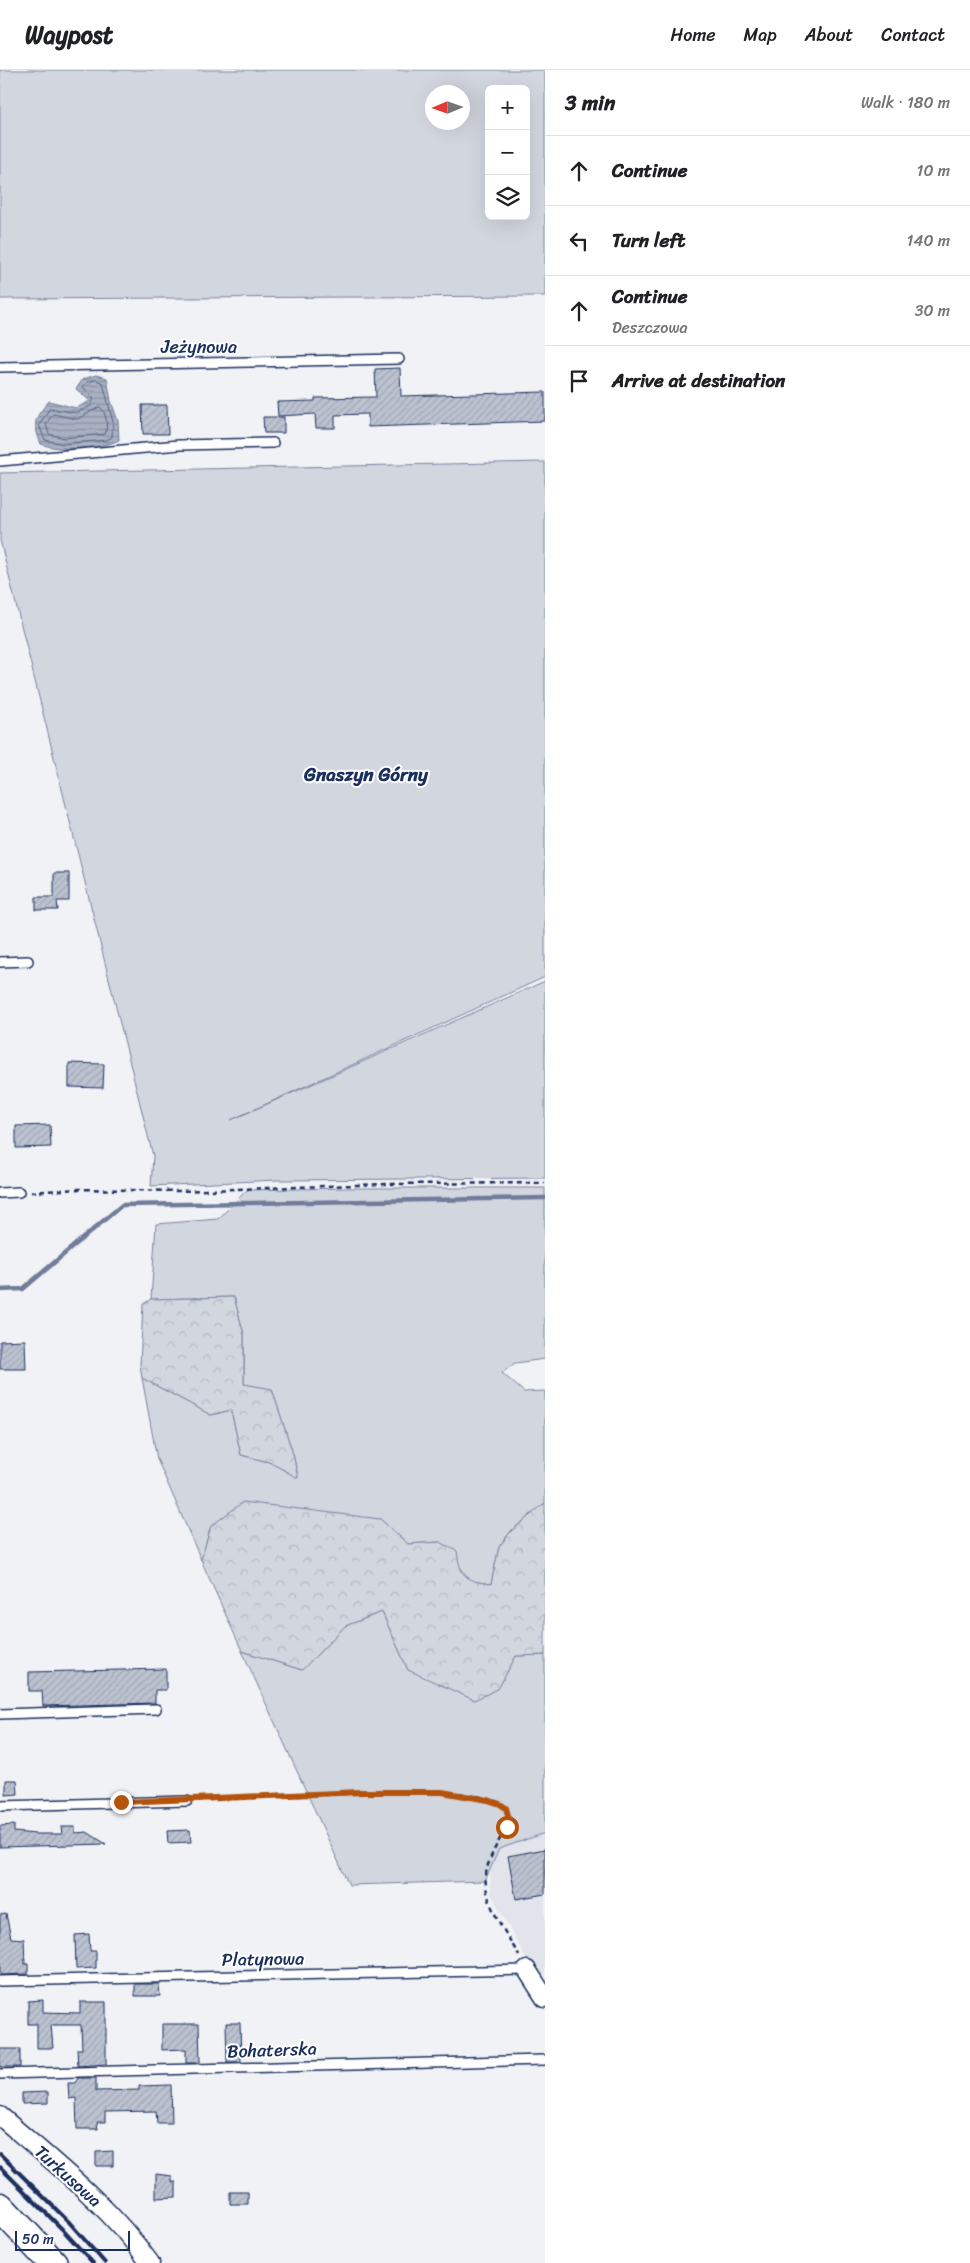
<!DOCTYPE html>
<meta charset="utf-8">
<style>
:root{--surface:#fff;--page:#f2f2f2;--text:#202124;--muted:#757577;--line:#e0e0e0}
body{margin:0;font-family:Sriracha,sans-serif;background:var(--page);color:var(--text)}
.controls{position:absolute;right:15px;top:15px;display:grid;overflow:hidden;border-radius:8px;box-shadow:0 5px 20px #0002}
.controls button{width:45px;height:45px;display:grid;place-items:center;padding:0;border:0;border-bottom:1px solid var(--line);background:var(--surface);color:var(--text);font:25px sans-serif}
.compass{position:absolute;left:425px;top:15px;width:45px;height:45px;border-radius:50%;background:var(--surface);box-shadow:0 5px 20px #0002;rotate:268deg}
.scale{position:absolute;left:15px;bottom:12px;width:115px;box-sizing:border-box;padding-left:5px;border:2px solid #1b2f5e;border-top:0;font-size:14px;line-height:18px;white-space:nowrap;color:#1b2f5e;-webkit-text-stroke:4px #fff;paint-order:stroke}
.stop{position:absolute;width:15px;height:15px;margin:-11px;border:4px solid #b45309;border-radius:50%;background:#fff}
.stop.end{background:#b45309;border-color:#fff;box-shadow:0 1px 5px #0008}
.list{margin:0;padding:0;list-style:none}
h2{display:flex;justify-content:space-between;align-items:center;height:65px;margin:0;padding:0 20px;font-size:21px}
h2 small{font-size:16px;font-weight:400;color:var(--muted)}
.list li{display:grid;grid-template-columns:32px 1fr auto;gap:15px;align-items:center;box-sizing:border-box;height:70px;padding:0 20px;border-top:1px solid var(--line)}
.list b{display:block;font-size:19px;white-space:nowrap}
.list p{margin:0;font-size:16px;white-space:nowrap;color:var(--muted)}
.list em{font-size:16px;font-style:normal;color:var(--muted)}
.icon{flex:none;width:28px;height:28px;fill:none;stroke:currentColor;stroke-width:2;stroke-linecap:round;stroke-linejoin:round}
.map{position:relative;flex:none;width:545px;height:2193px;overflow:hidden}
header{display:flex;align-items:center;gap:30px;box-sizing:border-box;height:70px;padding:0 25px;background:var(--surface);border-bottom:1px solid var(--line)}
header strong{font-size:24px}
nav{display:flex;gap:28px;margin-inline-start:auto;font-size:18px}
main{display:flex}
aside{flex:1;background:var(--surface)}
.map>svg:first-child{display:block}
</style>
<header>
<strong>Waypost</strong>
<nav><a>Home</a><a>Map</a><a>About</a><a>Contact</a></nav>
</header>
<main>
<div class="map">
<svg width="545" height="2193" viewBox="0 0 545 2193">
<defs>
<pattern id="forest-crowns" width="20" height="18" patternUnits="userSpaceOnUse" patternTransform="scale(1.25)"><rect width="20" height="18" fill="#d2d6df"/><path d="M2 6a3 3 0 1 1 6 0M12 15a3 3 0 1 1 6 0" fill="none" stroke="#b4b8c2"/></pattern>
<pattern id="water-rules" width="6" height="5" patternUnits="userSpaceOnUse" patternTransform="scale(1.25)"><rect width="6" height="5" fill="#a8b0c2"/><path d="M0 2.5h6" fill="none" stroke="#8890a1"/></pattern>
<pattern id="building-hatch" width="6" height="6" patternUnits="userSpaceOnUse" patternTransform="scale(1.25)"><rect width="6" height="6" fill="#bcc2d0"/><path d="M-1 1l2-2M0 6l6-6M5 7l2-2" fill="none" stroke="#a1a7b5"/></pattern>
</defs>
<rect width="100%" height="100%" fill="#f1f2f5"/>
<filter id="ink" filterUnits="userSpaceOnUse"><feTurbulence type="fractalNoise" baseFrequency=".02" numOctaves="2"/><feDisplacementMap in="SourceGraphic" scale="10" xChannelSelector="R" yChannelSelector="G"/><feConvolveMatrix kernelMatrix="1 2 1 2 8 2 1 2 1" color-interpolation-filters="sRGB"/></filter>
<g filter="url(#ink)">
<!-- built -->
<path fill="#e1e4ea" d="M545,1763V1923L491,1824L490,1801L499,1779Z"/>
<!-- green -->
<path fill="#d2d6df" stroke="#76829e" fill-rule="evenodd" d="M0,0H545V226L0,229ZM489,19H526V146H489ZM462,22V52H432V22Z
M545,392V907L231,1050L545,911V1108L277,1110L151,1116L153,1086L0,470V403Z
M346,1118H545V1289L515,1293L502,1303L524,1322L545,1321V1433L511,1461L499,1477L491,1514L471,1511L440,1472L408,1474L380,1449L211,1456L201,1490L157,1389L142,1308L211,1345L231,1340L241,1385L269,1392L298,1407L293,1384L272,1320L244,1314V1265L234,1227L151,1229L156,1154L218,1149L247,1120Z
M382,1542L408,1600L498,1618L516,1586L545,1585V1763L499,1779L485,1811L349,1815L242,1581L302,1600L345,1556Z"/>
<!-- forest -->
<path fill="url(#forest-crowns)" stroke="#76829e" d="M234,1227L244,1265V1314L272,1319L293,1384L298,1408L269,1392L241,1385L231,1340L211,1345L142,1308L140,1295L143,1234L151,1229Z
M243,1432L380,1449L408,1474L440,1472L457,1481C460,1507 466,1511 491,1514L499,1477L511,1461L545,1433V1585L516,1586L498,1619L474,1630L408,1600L382,1542L345,1556L302,1600L242,1581L201,1490L211,1456Z"/>
<!-- water -->
<path fill="url(#water-rules)" stroke="#707c9a" d="M96,305L107,308L111,331L118,351L119,370C101,379 60,382 41,374C32,351 34,349 49,331L76,338L90,331L76,319L83,309Z"/>
<g fill="none" stroke-linecap="round" stroke-linejoin="round">
<!-- shore -->
<path stroke="#536386" stroke-width="1" d="M96,310L103,313L113,352L112,367L107,370L63,374L45,370L39,355L50,338L76,343L91,336L94,328L83,317L86,313Z
M100,337C107,343 108,356 105,364L64,368L49,364L46,354L53,344L77,349Z"/>
<!-- stream -->
<path stroke="#707c9a" stroke-width="4.5" d="M0,1220L23,1219L122,1135L545,1128"/>
</g>
<!-- building -->
<path fill="url(#building-hatch)" stroke="#1b2f5e" d="M400,298L401,326L545,322V351L368,357V344L335,345V358H316L315,344L278,346L277,332L315,331V328L376,327L375,299Z
M142,335H167L168,364H143Z
M263,347H284V363H264Z
M54,803H69V831H57L58,840H36V827H54Z
M69,993L104,994L103,1018L69,1017Z
M50,1055L51,1077L16,1078V1056Z
M25,1270L26,1299H0V1271Z
M166,1599V1620H155V1633L43,1636L42,1621H29V1602Z
M6,1710H17L18,1724L6,1725Z
M14,1755V1762L36,1764H62L61,1757H75V1763L87,1762L106,1774L0,1777V1756Z
M190,1760L191,1772L168,1773L167,1761Z
M545,1779V1824L516,1829L508,1786Z
M6,1844L11,1868L24,1869L25,1894H28V1904L0,1905V1845Z
M89,1864L90,1881H96V1898L76,1899L75,1865Z
M135,1914H159L160,1926H135Z
M43,1930V1942L80,1943V1932H106V1994L78,1996L77,1979H82L81,1955H51L53,1978H37V1954H28V1931Z
M226,1953H240L241,1992H227Z
M162,1954H199L200,1993H186V1979L162,1980Z
M0,1979H20V1997H0Z
M78,2008H96V2021L139,2020V2016L171,2015L172,2053H157L156,2041L105,2042V2052H97L98,2059H77L76,2028L69,2029L68,2013H75Z
M48,2022V2033L22,2034V2023Z
M113,2081V2096H96V2082Z
M156,2104L172,2106V2112H176V2127L156,2128Z
M230,2122H248V2134H230Z"/>
<g fill="none" stroke-linecap="round" stroke-linejoin="round">
<!-- lane casing -->
<g stroke="#1b2f5e" stroke-width="12">
<path id="lane" d="M0,297L399,289
M0,391L179,375L273,373
M0,892L28,891
M0,1123L19,1122
M0,1644L156,1639
M0,1736L187,1731
M0,1911L527,1900
M0,2004L545,1990"/>
</g>
<!-- street casing -->
<g stroke="#1b2f5e" stroke-width="21">
<path id="street" d="M527,1900L545,1928
M0,2046C53,2092 109,2135 150,2193"/>
</g>
<!-- primary casing -->
<g stroke="#1b2f5e" stroke-width="31">
<path id="primary" d="M0,2137L53,2193"/>
</g>
<!-- path -->
<path stroke="#1b2f5e" stroke-width="2.5" stroke-dasharray="5 4" stroke-linecap="butt" d="M31,1122L78,1119L178,1121L386,1114L545,1113
M198,1730C266,1727 333,1723 401,1722C428,1722 475,1721 500,1734C506,1737 507,1742 509,1749C504,1764 494,1777 489,1792C476,1825 504,1858 519,1886"/>
<!-- lane -->
<use href="#lane" stroke="#fff" stroke-width="9"/>
<!-- street -->
<use href="#street" stroke="#fff" stroke-width="18"/>
<!-- primary -->
<use href="#primary" stroke="#fff" stroke-width="28"/>
<!-- rail -->
<path stroke="#1b2f5e" stroke-width="4" d="M0,2084L69,2152L105,2193
M0,2097L62,2159L93,2193"/>
</g>
</g>
<g fill="none" stroke-linecap="round" stroke-linejoin="round" filter="url(#ink)">
<!-- route -->
<path stroke="#b45309" stroke-width="6" d="M121,1732L361,1722H442L488,1730L500,1734L506,1738L509,1749L507,1757"/>
</g>
<g text-anchor="middle" dominant-baseline="central" stroke-width="4" stroke-linejoin="round" paint-order="stroke">
<!-- street labels -->
<g font-size="18" fill="#1b2f5e" stroke="#fff">
<text x="199" y="277">Jeżynowa</text>
<text transform="translate(263 1889) rotate(-1)">Platynowa</text>
<text transform="translate(272 1980) rotate(-2)">Bohaterska</text>
<text transform="translate(68 2106) rotate(42)">Turkusowa</text>
</g>
<!-- neighbourhood labels -->
<g font-size="19" font-weight="bold" fill="#1b2f5e" stroke="#fff">
<text x="366" y="704">Gnaszyn Górny</text>
</g>
</g>
</svg>
<div class="controls">
<button>+</button>
<button>−</button>
<button><svg class="icon" aria-label="layers" viewBox="0 0 24 24"><path d="M12 4l9 5-9 5-9-5zM3 14l9 5 9-5"/></svg></button>
</div>
<svg class="compass" viewBox="-18 -18 36 36"><path d="M0-13l5 13h-10z" fill="#e53935"/><path d="M0 13l5-13h-10z" fill="#757577"/></svg>
<div class="scale">50 m</div>
<div class="stop" style="left:507px;top:1757px"></div>
<div class="stop end" style="left:121px;top:1732px"></div>
</div>
<aside>
<h2>3 min<small>Walk · 180 m</small></h2>
<ul class="list">
<li><svg class="icon" aria-label="ahead" viewBox="0 0 24 24"><path d="M12 20V5M6 11l6-6 6 6"/></svg><div><b>Continue</b></div><em>10 m</em></li>
<li><svg class="icon" aria-label="left" viewBox="0 0 24 24"><path d="M17 20v-9H6M10 6l-5 5 5 5"/></svg><div><b>Turn left</b></div><em>140 m</em></li>
<li><svg class="icon" aria-label="ahead" viewBox="0 0 24 24"><path d="M12 20V5M6 11l6-6 6 6"/></svg><div><b>Continue</b><p>Deszczowa</p></div><em>30 m</em></li>
<li><svg class="icon" aria-label="arrive" viewBox="0 0 24 24"><path d="M6 21V4h12l-3 4 3 4H6"/></svg><div><b>Arrive at destination</b></div></li>
</ul>
</aside>
</main>
